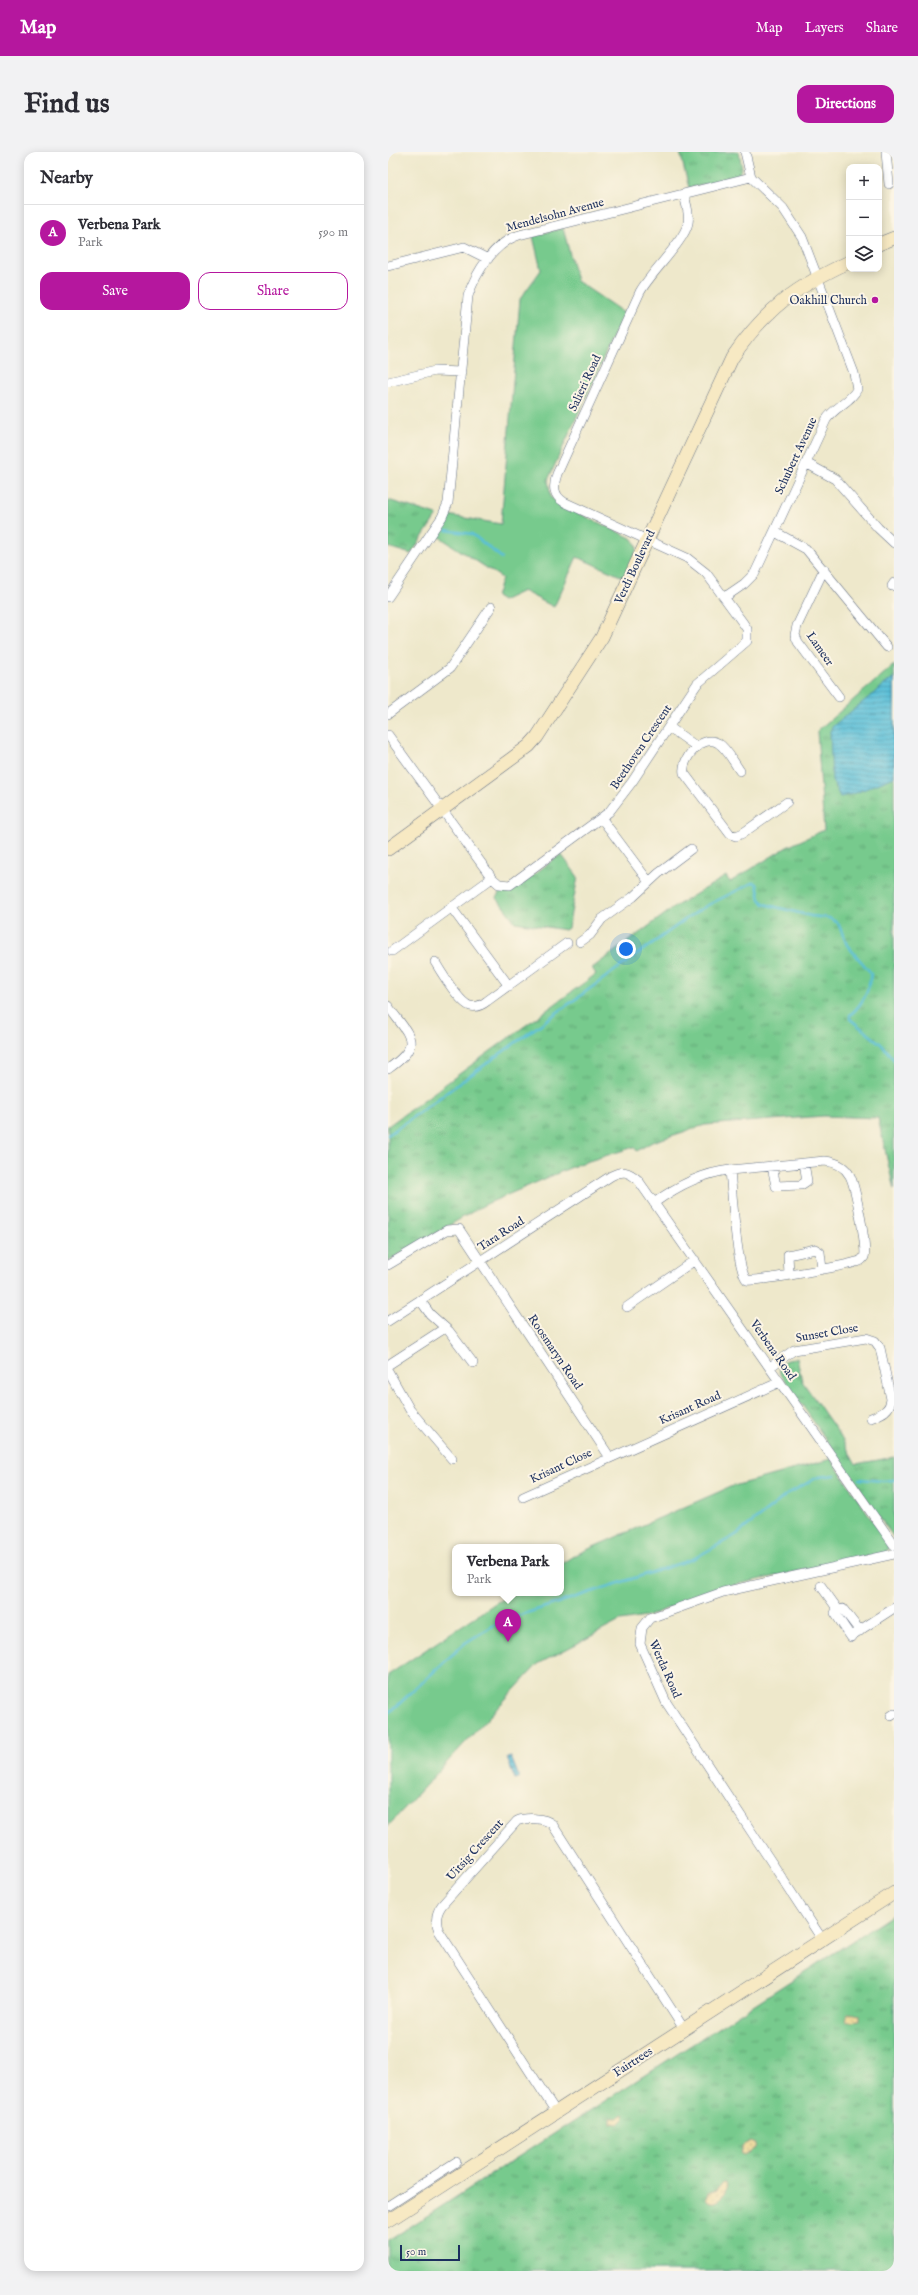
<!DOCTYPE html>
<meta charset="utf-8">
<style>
:root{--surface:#fff;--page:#f2f2f3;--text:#2b2b33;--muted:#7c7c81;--line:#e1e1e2;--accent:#b5179e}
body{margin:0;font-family:"IM FELL English",serif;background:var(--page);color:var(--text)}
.controls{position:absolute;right:12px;top:12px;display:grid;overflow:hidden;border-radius:8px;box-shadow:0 2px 10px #0003}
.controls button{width:36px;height:36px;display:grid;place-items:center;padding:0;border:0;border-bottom:1px solid var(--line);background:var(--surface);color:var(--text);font:20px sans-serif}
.scale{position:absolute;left:12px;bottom:10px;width:60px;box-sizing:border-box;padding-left:4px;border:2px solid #1b2f5e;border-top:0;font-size:11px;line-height:14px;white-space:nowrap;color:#1b2f5e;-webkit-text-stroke:3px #fcf5e5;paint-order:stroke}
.you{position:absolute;left:238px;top:797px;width:14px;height:14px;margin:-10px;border:3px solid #fff;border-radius:50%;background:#1a73e8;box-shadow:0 0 0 6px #1a73e833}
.badge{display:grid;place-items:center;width:26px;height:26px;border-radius:50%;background:var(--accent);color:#fff;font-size:13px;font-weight:700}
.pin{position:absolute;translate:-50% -33px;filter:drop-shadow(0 1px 2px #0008)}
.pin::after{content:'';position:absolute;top:21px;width:14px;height:12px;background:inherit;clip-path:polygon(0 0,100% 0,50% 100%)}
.popup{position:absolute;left:64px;top:1392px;width:112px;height:52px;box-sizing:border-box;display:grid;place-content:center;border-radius:8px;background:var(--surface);filter:drop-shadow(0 1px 3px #0005);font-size:13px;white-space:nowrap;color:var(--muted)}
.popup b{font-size:15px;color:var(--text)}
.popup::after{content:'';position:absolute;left:50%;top:100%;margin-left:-8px;border:8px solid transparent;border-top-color:var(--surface)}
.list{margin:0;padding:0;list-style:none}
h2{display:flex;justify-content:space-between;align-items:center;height:52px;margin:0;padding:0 16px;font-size:17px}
h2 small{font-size:13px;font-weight:400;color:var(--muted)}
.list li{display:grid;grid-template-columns:26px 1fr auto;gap:12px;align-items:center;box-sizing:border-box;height:56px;padding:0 16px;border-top:1px solid var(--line)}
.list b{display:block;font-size:15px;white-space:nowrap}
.list p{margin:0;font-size:13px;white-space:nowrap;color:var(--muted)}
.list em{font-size:13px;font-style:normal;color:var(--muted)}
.actions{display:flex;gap:8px;padding:12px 16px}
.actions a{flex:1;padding:9px 0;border:1px solid var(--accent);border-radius:12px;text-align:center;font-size:14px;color:var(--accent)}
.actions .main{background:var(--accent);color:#fff}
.icon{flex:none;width:22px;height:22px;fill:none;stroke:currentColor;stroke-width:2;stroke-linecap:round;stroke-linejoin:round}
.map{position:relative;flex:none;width:506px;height:2119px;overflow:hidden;border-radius:12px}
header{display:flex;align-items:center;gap:24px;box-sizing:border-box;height:56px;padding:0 20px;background:var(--accent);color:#fff}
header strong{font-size:19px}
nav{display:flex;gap:22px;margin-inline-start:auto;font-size:14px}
.intro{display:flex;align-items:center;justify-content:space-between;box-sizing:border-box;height:96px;padding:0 24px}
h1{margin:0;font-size:28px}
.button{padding:10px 18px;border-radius:12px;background:var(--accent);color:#fff;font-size:14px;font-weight:700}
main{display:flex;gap:24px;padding:0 24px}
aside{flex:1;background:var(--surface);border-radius:12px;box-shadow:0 2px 10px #0003}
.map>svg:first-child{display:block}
</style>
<header>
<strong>Map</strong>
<nav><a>Map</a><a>Layers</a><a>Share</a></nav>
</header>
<div class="intro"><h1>Find us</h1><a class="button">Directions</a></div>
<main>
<aside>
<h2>Nearby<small></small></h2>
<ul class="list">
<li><span class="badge">A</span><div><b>Verbena Park</b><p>Park</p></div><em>590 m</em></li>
</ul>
<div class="actions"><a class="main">Save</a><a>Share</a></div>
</aside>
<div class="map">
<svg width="506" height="2119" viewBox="0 0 506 2119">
<defs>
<pattern id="grass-tufts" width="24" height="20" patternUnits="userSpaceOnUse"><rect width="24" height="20" fill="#77ca8d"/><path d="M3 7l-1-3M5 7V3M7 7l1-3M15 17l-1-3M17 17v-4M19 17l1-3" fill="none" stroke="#61a476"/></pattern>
<pattern id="sand-dots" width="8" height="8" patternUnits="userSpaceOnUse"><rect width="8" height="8" fill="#eeda9e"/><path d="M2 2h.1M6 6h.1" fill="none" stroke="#ccbb8a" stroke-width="1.8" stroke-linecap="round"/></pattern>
<pattern id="water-rules" width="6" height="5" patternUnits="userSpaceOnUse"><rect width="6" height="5" fill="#5abfd8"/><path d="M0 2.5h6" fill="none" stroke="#4a9cb2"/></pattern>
</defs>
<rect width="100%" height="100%" fill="#fcf5e5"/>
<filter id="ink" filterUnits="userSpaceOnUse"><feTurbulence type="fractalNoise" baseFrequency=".025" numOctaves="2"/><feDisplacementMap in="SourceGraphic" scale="8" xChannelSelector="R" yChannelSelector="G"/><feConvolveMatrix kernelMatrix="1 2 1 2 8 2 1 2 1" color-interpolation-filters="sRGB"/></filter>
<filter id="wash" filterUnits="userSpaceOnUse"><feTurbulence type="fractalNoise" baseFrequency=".012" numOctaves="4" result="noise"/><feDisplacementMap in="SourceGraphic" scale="16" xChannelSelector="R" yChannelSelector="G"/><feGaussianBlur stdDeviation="0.9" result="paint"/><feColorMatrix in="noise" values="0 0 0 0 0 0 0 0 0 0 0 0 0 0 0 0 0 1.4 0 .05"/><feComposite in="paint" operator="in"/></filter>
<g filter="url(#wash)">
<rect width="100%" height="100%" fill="#eee8cb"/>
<!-- grass -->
<path fill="url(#grass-tufts)" stroke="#497c76" d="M292,0H351L354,16L350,23L345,26L301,36Z
M0,348L49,363L23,402L0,395Z
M506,513V1038L490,966L436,964L317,973L264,990L249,999L246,995L191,1012L96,1053L0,1109V974L208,822L204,816L288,754L338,724L342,730L399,695L436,678L429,579Z
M173,702L190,725L180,776L177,778L127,770L109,746L112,738L128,736Z
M409,1206L414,1229L451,1282L468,1312L506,1305V1386L392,1221L391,1215L396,1209Z
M506,1762V2119H0V2089Z"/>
<!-- sand -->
<path fill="url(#sand-dots)" stroke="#84847e" d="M460,1861L472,1863V1869L459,1870L457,1867Z
M236,1962L237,1966L231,1972L223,1971V1966H230Z
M363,1989L368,1991L367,1996L355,2003L352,2001L355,1993Z
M335,2030H337L339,2033C336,2043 331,2054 320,2049L318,2046L320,2041L329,2038Z"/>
<!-- park -->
<path fill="#77ca8d" stroke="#497c76" d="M175,76L189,129L236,161L160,328L163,345L171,352L243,386L248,392L249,397L237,426L189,405L166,455L135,439L114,449L108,445L114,426L47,382L59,363L113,372L132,147L153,118L145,84Z
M443,1307L500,1391V1397L497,1401L327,1437L258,1465L232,1469L150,1512L0,1674V1523L109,1450L128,1441H173V1412L187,1403L342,1335Z"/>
<!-- water -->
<path fill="url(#water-rules)" stroke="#3a779b" d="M506,525V625L465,642L452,645L444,628L442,579L445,574Z
M123,1605L131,1625L127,1627L119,1606Z"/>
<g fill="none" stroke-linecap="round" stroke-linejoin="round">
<!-- stream -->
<path stroke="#5abfd8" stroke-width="2.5" d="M58,378L84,382L114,406
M0,983L298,767L318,754L366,730L369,732L372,747L376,752L423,764L441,766L450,771L459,793L483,821C481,838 476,851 462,863V867L493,892L506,908
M471,1327L495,1329L506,1328
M0,1562L77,1491L111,1470L305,1407L348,1383L401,1341L430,1325L447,1323"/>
</g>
</g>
<g filter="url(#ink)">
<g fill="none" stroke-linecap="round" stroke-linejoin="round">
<!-- street casing -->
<g stroke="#657084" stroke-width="10">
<path id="street" d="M357,0L363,25
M498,0L501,32
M0,114L76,95L100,107
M0,230L47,219L73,220
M418,311L447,327L490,376L506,391
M387,380L418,397L499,495
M436,417L409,474L407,483L410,490L451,545
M504,434L506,431
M0,445L54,365L60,351L80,144C88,120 106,91 131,83L363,25
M337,445L356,432L367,421L438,268C446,255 463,250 469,237L466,221L414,85L395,56L363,25
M0,562L62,516L103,455
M281,575L309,595
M0,583L104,726L111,732L122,733L221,660L244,630L309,532L359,489V477L355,471L318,421L299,406L176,350C165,343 165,334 169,322L252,140C263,120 296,90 300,71C302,62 298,52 296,43
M352,619C346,611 339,596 330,591C315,582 293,606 296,621L342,682L348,684L355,681L399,650
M214,667L261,730
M63,755L121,834
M192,790L202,783L214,767L245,745L271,721L303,697
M4,799L104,726
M47,810C53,820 72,851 82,854C89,856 94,853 99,849L179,791
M0,854C21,884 37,891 0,917
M384,1014L388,1034L413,1033L419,1029L416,1011
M266,1051C289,1034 314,1021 342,1018L437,1009C447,1010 457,1014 462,1024C467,1033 480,1098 476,1105C474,1108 471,1110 468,1110C455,1114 369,1130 359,1128C348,1118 344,1037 342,1018
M0,1113L59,1078L71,1077L221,1304
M401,1122L400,1103L427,1097L432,1100L434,1117
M32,1148L42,1162L61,1179L85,1211
M239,1155L307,1108
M0,1169L223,1024C235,1018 240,1019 250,1028L506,1393
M0,1213L57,1176
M382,1215L406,1198L478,1186L487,1189L492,1196L503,1247C502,1259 493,1262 483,1266
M0,1219L22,1258L64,1307
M135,1345L392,1230
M433,1434L451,1459
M472,1479L455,1457L447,1461L463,1485V1484L506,1456
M503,1564L506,1562
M434,1787L278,1550L252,1492L254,1476L262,1466L335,1440L506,1402
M168,1960L51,1779C47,1770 48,1761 54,1753L129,1669C138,1665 157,1666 164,1672L296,1877
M0,2054L68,2010"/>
</g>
<!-- secondary casing -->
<g stroke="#657084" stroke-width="14">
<path id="secondary" d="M491,92L506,86
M0,697L141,594L149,585L214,485L344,206C377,157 409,134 461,110
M0,2069L506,1741"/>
</g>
<!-- street -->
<use href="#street" stroke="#fff" stroke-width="9"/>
<!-- secondary -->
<use href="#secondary" stroke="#f7e9c3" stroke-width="13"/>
</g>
</g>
<!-- markers -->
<circle fill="#b5179e" stroke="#fcf5e5" stroke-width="1.5" cx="487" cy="148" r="4"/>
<g text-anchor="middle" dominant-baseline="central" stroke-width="4" stroke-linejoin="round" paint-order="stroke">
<!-- street labels -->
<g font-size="12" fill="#1b2f5e" stroke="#fcf5e5">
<text transform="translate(167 63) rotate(-15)">Mendelsohn Avenue</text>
<text transform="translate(197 231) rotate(-65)">Salieri Road</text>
<text transform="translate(408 304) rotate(-65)">Schubert Avenue</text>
<text transform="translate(247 415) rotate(-65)">Verdi Boulevard</text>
<text transform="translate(432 497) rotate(55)">Lameer</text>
<text transform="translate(253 595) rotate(-56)">Beethoven Crescent</text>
<text transform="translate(113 1082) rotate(-33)">Tara Road</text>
<text transform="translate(439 1181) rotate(-10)">Sunset Close</text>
<text transform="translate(385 1198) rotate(55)">Verbena Road</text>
<text transform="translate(167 1200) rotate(56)">Roosmaryn Road</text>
<text transform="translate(302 1256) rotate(-24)">Krisant Road</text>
<text transform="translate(173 1314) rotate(-25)">Krisant Close</text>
<text transform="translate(277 1517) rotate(66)">Werda Road</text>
<text transform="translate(87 1698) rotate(-48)">Uitsig Crescent</text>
<text transform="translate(245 1910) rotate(-33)">Fairtrees</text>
</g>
<!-- poi labels -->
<g font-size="12" fill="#1b2f5e" stroke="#fcf5e5" text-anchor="end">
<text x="479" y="148">Oakhill Church</text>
</g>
</g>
</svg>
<div class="controls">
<button>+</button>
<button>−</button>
<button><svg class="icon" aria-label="layers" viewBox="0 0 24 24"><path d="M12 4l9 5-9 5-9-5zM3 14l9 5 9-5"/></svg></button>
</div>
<div class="scale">50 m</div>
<div class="you"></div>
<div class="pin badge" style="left:120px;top:1490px">A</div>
<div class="popup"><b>Verbena Park</b>Park</div>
</div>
</main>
